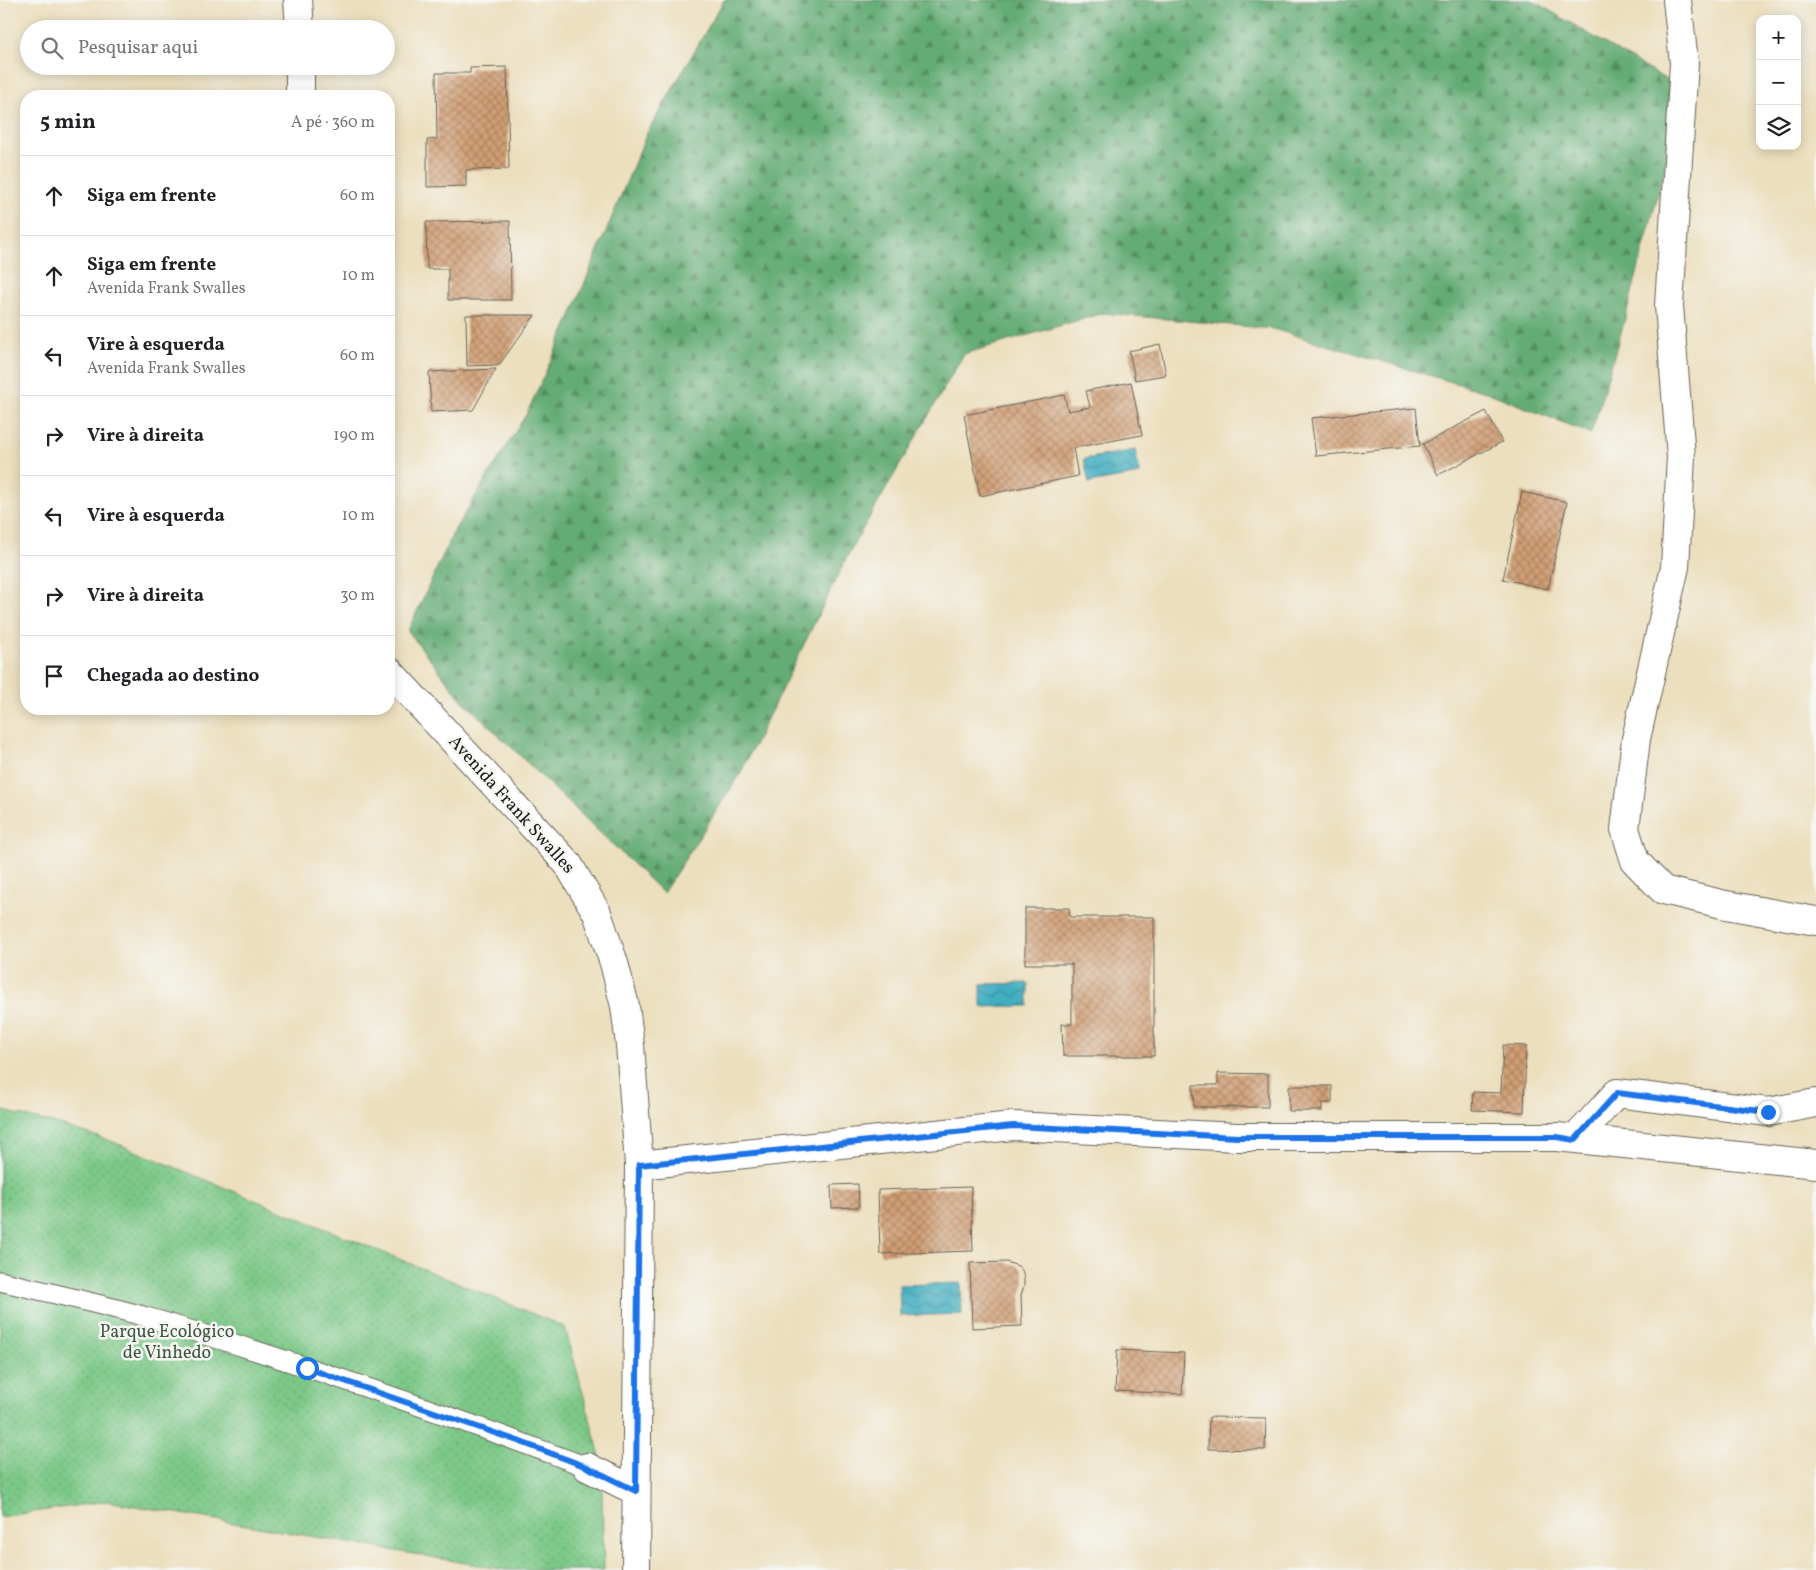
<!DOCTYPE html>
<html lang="pt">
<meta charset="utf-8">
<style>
:root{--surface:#fff;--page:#f6f6f6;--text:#202124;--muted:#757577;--line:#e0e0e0}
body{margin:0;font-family:Vollkorn,serif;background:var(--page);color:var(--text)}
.controls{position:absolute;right:15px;top:15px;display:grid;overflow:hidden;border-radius:10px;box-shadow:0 2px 12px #0003}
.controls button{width:45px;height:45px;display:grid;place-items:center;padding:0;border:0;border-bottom:1px solid var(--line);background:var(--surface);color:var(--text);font:25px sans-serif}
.stop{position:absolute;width:15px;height:15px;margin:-11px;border:4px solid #1a73e8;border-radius:50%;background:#fff}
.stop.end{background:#1a73e8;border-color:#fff;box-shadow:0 1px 5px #0008}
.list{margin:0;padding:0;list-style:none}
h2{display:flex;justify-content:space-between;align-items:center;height:65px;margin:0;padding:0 20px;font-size:21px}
h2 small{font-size:16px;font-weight:400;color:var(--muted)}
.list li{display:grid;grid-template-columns:32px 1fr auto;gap:15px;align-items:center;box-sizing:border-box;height:80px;padding:0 20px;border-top:1px solid var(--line)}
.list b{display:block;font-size:19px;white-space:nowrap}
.list p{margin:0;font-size:16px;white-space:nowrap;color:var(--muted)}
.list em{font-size:16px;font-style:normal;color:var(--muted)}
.icon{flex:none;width:28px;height:28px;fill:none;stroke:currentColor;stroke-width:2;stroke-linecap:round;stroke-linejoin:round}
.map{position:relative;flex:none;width:1816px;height:1570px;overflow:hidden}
.search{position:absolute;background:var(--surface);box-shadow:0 2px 12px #0003;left:20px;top:20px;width:375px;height:55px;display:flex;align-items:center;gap:12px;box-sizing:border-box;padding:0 18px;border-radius:28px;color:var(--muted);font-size:19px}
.panel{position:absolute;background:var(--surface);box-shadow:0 2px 12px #0003;left:20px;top:90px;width:375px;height:625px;border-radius:20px}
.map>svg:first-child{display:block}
</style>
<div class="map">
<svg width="1816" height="1570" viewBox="0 0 1816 1570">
<defs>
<pattern id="forest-firs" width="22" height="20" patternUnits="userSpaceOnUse" patternTransform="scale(1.25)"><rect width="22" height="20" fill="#64ac74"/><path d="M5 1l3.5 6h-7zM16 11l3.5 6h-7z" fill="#528b5e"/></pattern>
<pattern id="park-dots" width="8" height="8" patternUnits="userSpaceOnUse" patternTransform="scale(1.25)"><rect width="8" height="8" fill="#7bc887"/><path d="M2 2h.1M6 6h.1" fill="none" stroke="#6aab74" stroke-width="1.8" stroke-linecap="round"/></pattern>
<pattern id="water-waves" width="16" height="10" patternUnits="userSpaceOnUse" patternTransform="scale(1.25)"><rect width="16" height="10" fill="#42aec1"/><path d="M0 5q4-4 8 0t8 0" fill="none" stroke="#368d9c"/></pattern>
<pattern id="building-cross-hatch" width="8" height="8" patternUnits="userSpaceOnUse" patternTransform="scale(1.25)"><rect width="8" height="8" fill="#d19f75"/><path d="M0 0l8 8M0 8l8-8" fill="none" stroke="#a9815f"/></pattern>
</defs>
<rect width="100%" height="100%" fill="#f6f6f2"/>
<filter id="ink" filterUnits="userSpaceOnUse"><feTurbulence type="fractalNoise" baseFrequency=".02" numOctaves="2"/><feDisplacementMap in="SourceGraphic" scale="10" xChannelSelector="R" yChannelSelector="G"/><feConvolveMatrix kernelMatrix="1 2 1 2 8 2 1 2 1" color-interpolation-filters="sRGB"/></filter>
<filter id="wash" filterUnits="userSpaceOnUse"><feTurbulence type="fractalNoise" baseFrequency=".0096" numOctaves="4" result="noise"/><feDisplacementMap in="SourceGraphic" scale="20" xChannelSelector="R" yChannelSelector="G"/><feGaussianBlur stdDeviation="1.12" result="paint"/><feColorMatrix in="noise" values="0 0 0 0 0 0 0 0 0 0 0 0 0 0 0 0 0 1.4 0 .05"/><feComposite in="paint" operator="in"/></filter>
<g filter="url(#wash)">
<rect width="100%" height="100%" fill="#ecdfbe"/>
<!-- forest -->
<path fill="url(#forest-firs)" stroke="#406448" d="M724,0H1532L1685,91L1627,312L1591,434L1489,393L1273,329L1103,313L964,354L850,551L739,776L663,893L462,700L408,631L454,531L527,413L567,325L647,133Z"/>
<!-- park -->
<path fill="url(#park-dots)" stroke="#4c7252" d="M0,1110L60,1125L111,1141L565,1327L603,1467L602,1499L604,1570H506L107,1501L0,1517Z"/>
<!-- water -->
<path fill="url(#water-waves)" stroke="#2f656e" d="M1135,450L1140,474L1089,483L1084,459Z
M1028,983V1006L981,1007V984Z
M961,1283L962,1314L900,1316L899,1285Z"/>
<g id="blocks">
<!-- building -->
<path fill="url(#building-cross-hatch)" d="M507,67L509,169L466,170V186L427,187V140L437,139L436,73H470V68Z
M510,221L511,300H448V269H427L426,222Z
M466,315H535L499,365L467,366Z
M1160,344L1166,375L1135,380L1129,351Z
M496,369L473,410L431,412L429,372Z
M1131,382L1142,435L1073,448L1078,476L980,496L964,415L1064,395L1068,411L1090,407L1086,391Z
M1416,408L1420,446L1316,456L1311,418Z
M1486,411L1502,442L1438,475L1423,444Z
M1522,492L1567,502L1548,589L1503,579Z
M1025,908H1069L1070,917H1154V1056H1063L1062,1024H1072V964H1025Z
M1503,1045L1526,1046L1524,1112L1472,1110L1473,1092L1501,1093Z
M1218,1073L1268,1074V1107H1194L1193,1085H1218Z
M1289,1086H1332V1103H1322V1111H1289Z
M858,1184L859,1207L832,1208L831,1185Z
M971,1187L973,1251L880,1254L878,1190Z
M1006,1262L1018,1266L1022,1270L1024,1278V1286L1021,1295L1022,1326L972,1328L970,1263Z
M1117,1350L1184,1353L1182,1394L1115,1391Z
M1209,1417L1266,1418L1265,1450L1208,1449Z"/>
</g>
</g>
<g filter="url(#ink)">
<use href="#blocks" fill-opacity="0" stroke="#656055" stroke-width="1"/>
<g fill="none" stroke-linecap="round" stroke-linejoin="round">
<!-- service casing -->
<g stroke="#656055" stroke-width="21">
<path id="service" d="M0,1281C50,1293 101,1304 150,1318C298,1362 443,1413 587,1467"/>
</g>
<!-- minor casing -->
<g stroke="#656055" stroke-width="30">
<path id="minor" d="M298,0L300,29
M1677,0L1684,63L1669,306L1681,457L1675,567L1636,739L1625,829L1635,861L1663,890L1726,905L1816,921
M300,96V66
M389,671L568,864L597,913L614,963L625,1006L630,1045L639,1165L636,1570
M1575,1139L1617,1093L1768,1112L1816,1103
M639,1165L1013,1126L1238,1137H1557L1816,1164
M587,1467L636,1491"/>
</g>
<!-- service -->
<use href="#service" stroke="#fff" stroke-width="19"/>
<!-- minor -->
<use href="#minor" stroke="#fff" stroke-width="28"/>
</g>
</g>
<g fill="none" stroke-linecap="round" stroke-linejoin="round" filter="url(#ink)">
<!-- route -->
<path stroke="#1a73e8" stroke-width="6" d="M307,1368L518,1441L587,1467L636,1491L639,1165L1013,1126L1238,1137H1557L1575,1140L1617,1093L1768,1112"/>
</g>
<g text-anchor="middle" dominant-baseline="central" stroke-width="5" stroke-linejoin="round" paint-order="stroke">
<!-- street labels -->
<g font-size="18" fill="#1c1c1c" stroke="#f6f6f2">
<text transform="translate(511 805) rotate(48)">Avenida Frank Swalles</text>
</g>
<!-- park labels -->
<g font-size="18" fill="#3d5841" stroke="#f6f6f2">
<text x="167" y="1332">Parque Ecológico<tspan x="167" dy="21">de Vinhedo</tspan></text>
</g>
</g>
</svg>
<div class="controls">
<button>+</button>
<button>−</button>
<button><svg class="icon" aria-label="layers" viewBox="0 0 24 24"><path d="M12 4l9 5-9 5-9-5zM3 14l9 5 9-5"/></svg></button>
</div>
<div class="stop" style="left:307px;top:1368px"></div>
<div class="stop end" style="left:1768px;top:1112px"></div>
<div class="search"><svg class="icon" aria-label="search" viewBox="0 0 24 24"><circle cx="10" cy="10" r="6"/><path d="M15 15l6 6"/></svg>Pesquisar aqui</div>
<section class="panel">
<h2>5 min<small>A pé · 360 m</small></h2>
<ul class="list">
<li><svg class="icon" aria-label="ahead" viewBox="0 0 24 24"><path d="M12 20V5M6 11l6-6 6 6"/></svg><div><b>Siga em frente</b></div><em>60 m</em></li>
<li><svg class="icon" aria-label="ahead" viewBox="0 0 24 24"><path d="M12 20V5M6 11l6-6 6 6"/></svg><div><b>Siga em frente</b><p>Avenida Frank Swalles</p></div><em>10 m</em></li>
<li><svg class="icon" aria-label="left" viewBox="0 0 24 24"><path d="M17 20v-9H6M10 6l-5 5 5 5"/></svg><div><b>Vire à esquerda</b><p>Avenida Frank Swalles</p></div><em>60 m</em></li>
<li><svg class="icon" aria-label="right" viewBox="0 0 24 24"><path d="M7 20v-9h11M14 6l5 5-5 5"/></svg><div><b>Vire à direita</b></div><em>190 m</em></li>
<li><svg class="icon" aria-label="left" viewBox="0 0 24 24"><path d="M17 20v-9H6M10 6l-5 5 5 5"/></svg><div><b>Vire à esquerda</b></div><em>10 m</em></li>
<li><svg class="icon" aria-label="right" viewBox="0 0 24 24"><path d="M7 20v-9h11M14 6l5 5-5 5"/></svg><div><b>Vire à direita</b></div><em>30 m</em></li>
<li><svg class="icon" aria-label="arrive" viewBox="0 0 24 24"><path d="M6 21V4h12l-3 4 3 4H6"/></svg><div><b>Chegada ao destino</b></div></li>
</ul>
</section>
</div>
